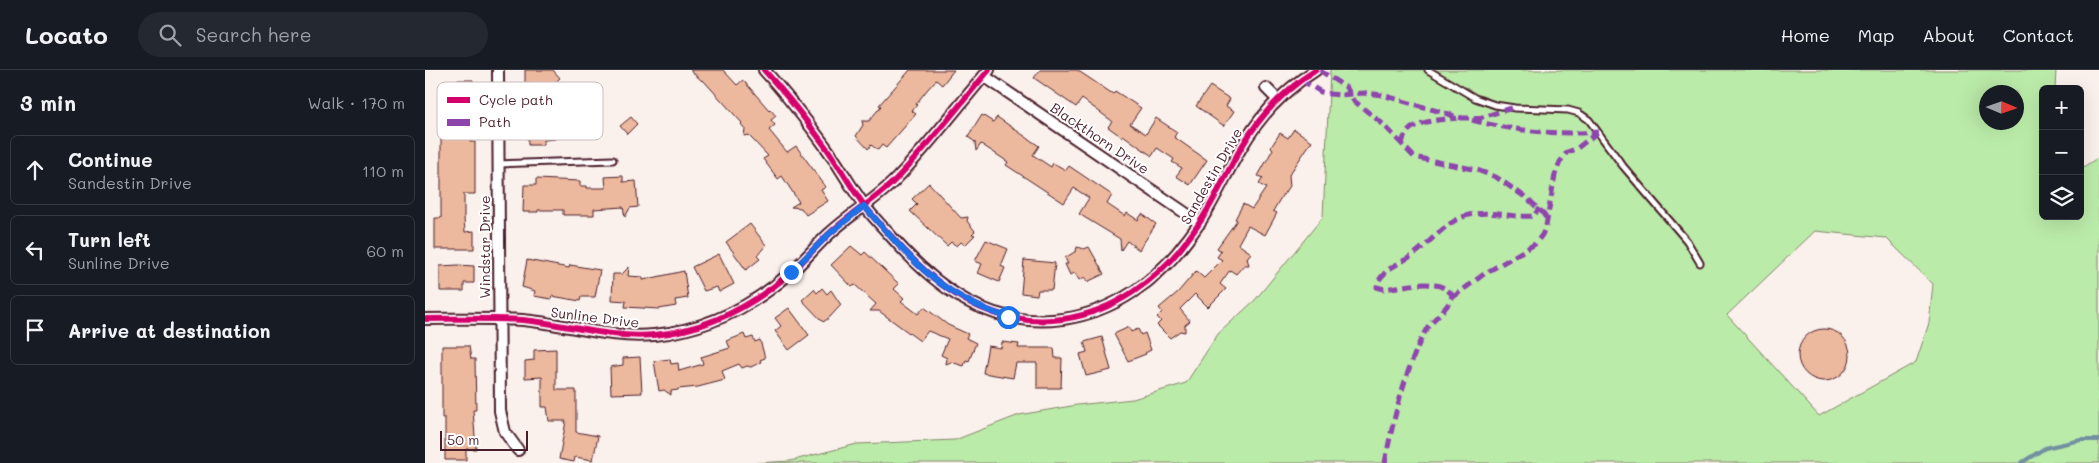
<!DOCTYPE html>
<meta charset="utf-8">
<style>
:root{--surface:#171b24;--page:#242831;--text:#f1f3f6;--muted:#9ea1a6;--line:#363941}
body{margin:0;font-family:Mali,sans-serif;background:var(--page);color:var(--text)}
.controls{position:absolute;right:15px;top:15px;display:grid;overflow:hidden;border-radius:8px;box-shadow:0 5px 20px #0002}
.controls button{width:45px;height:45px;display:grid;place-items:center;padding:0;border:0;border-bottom:1px solid var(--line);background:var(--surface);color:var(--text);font:25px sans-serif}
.compass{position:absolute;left:1554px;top:15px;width:45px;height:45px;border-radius:50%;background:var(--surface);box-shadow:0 5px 20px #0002;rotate:92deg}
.scale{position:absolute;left:15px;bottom:12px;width:88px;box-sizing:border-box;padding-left:5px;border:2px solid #4a1f2b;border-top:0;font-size:14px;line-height:18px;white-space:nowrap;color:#4a1f2b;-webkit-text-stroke:4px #fff;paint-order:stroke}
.stop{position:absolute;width:15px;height:15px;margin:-11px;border:4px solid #1a73e8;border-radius:50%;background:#fff}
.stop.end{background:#1a73e8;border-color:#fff;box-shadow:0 1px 5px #0008}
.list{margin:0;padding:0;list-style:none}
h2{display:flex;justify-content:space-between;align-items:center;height:65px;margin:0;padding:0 20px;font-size:21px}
h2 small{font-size:16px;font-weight:400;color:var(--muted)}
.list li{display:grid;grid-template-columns:32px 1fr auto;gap:15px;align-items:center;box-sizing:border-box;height:70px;margin:0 10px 10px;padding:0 10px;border:1px solid var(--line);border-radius:8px}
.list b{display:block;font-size:19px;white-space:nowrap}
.list p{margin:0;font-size:16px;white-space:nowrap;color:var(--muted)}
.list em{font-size:16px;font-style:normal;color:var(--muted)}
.icon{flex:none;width:28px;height:28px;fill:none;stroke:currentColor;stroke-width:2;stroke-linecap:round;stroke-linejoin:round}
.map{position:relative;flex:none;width:1674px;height:393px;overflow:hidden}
header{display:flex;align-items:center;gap:30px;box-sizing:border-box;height:70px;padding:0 25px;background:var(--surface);border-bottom:1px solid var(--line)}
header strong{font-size:24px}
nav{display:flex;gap:28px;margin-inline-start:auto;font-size:18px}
.search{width:350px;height:45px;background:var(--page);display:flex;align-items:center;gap:12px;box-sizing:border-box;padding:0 18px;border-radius:28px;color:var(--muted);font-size:19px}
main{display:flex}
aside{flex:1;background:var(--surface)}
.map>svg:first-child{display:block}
</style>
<header>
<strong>Locato</strong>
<div class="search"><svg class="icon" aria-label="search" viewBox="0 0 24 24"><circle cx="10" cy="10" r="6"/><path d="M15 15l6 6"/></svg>Search here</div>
<nav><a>Home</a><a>Map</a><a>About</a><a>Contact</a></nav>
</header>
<main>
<aside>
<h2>3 min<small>Walk · 170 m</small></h2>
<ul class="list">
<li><svg class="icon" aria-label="ahead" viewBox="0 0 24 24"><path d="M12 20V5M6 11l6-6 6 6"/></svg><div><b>Continue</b><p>Sandestin Drive</p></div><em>110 m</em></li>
<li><svg class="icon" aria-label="left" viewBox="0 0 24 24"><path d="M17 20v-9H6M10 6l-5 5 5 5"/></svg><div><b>Turn left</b><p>Sunline Drive</p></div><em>60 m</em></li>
<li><svg class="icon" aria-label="arrive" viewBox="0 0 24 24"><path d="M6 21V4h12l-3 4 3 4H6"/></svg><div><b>Arrive at destination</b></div></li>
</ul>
</aside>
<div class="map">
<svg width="1674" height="393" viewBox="0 0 1674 393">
<rect width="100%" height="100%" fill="#fbf1ec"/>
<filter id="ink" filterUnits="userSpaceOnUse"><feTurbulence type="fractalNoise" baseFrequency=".02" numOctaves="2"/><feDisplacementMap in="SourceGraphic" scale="10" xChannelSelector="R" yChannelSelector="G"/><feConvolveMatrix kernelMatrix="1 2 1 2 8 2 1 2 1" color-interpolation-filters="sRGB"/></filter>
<g filter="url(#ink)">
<!-- green -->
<path fill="#bbeba9" stroke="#82856a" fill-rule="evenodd" d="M905,0H1631L1630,19H1618V146H1655V99L1674,87V393H331L365,391L432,374L530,370L594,345L652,335L708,329L761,313L793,264L830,230L898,147ZM1562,22H1592V52H1562ZM1390,161L1461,168L1508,214L1504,253L1491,292L1394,346L1302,245Z"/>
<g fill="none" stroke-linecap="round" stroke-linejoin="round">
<!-- stream -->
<path stroke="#7390a0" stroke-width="4" d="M1596,393L1620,378L1656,370H1674"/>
</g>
<!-- building -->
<path fill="#ecb89e" stroke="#4a1f2b" d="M100,0H128L135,8L132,11L130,23H124L123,42H131V69L119,70V75H103L102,53L110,52L112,20H106L105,13H100Z
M265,0H298L312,15L318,10L344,40L345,39L351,46L346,50L350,55L344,60L362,82L371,76L401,117L396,120L403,131L381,145L376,138L366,137L374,132L357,106L353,109L338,89L343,86L328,70L323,65L319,66L320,59L316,54L317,53L278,10L277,11Z
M485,0H529L517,15L511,10L502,20L491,34L492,35L487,41L491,44L461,78L457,75L453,80L446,75L443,79L431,66L438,55L437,51H444L456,36L454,35Z
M615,0H652L688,24L690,21L716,38L705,54L721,64L731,48L752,62L749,67L782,90L765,115L751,106L757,98L747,92L749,89L732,78L727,86L698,65L697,67L683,57L687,51L657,29L651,37L609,8Z
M33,10H48V33H42V59L43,65H45V72H50V124H39V148L40,162L49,161V179H10V148H16V58L20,59V16H33Z
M785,16L805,29L801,36L809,41L799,56L771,36Z
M557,45L568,52L572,47L614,76L608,85L626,97L628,93L641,100L644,96L687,125L682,134L700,146L702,143L713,150L717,144L731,154L714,180L702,171L696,180L695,169L654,144L664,128L649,118L639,133L581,95L583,92L556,74L551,81L550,72L543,67Z
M206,47L212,54L202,64L195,56Z
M869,59L887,71L864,105L865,116L859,125L858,124L848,141L852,143L840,165L823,156L813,174L826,183L822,188L824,195H819L811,204L805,200L795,214L801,219L783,237L770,224L755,239L765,251L760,255V262L755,261L745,268L732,255L736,251L732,247L737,242L734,238L753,222L771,201L779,208L797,190L792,187L796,181L792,178L812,150L810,149L818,134L827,139L841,118L834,114L838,108L833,106L848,79L846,77L855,63L863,68Z
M198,106V112L211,111L213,137L205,138L200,147L198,137L169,139V145H138V140H113V142H98L99,115H111V109L155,111V116H162V118H181L180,107Z
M504,113L536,148L543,147L542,151L550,161L547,164L550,165L540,175L536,172L532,176L526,172L522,176L485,141L492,134L487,129Z
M325,154L341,175L332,186L335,189L321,200L301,172Z
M561,170L583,179L576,196L580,198L574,212L553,203L557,194L550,191Z
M426,176L437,185L440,182L474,214L469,219L479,228L476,231L493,244L499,237L523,255L543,264L541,268L551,273L544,291L541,290L539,296L526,292L521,294L522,288L516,285L523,269L503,261L495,271L454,241H445L451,234L430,215L427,217L406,195Z
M652,177L659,179L664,177L679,204L662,212L660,207L654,210L650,203L645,205L640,194H643L640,188L651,181Z
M294,184L309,214L294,222L292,217L279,221L267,197Z
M102,190L144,198L145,195L175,200L170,227H156L155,231L127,226L126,229L109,226L110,221L97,217Z
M599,190L630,193L627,220H613L612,225L596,223Z
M33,195L49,196V213H39V221H15V196Z
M204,197L203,206L218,207V210L259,201L263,228L250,230L251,236L234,239L200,237L201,231L187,230L188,204H197Z
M397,218L402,224L406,220L416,235L404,248L398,252L377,230L389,219L392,223Z
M364,238L384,265L364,280L350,261L356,256L350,248Z
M704,257L706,262L713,259L716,265L720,263L726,280L720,283L721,284L703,291L689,264Z
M1373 285a26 26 0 1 1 52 0a26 26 0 1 1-52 0Z
M319,264L321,269L328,267L330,272L335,270L340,288L335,290L336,292L326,297L322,296L317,298L314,294L297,301L300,310L273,317L253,319V320L246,321V325L239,320L234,321L229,291L245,289L246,294L253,293L254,301L278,294L276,287L305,278L302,271Z
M677,267L686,300L661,306L655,284L662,282L659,272Z
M577,272L594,274L593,278H629L630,288H637L636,318H612V293H591L588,308L558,303L563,276L576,278Z
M17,276H44L46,289H50L51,340H48L51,379H41V390H20V348H17Z
M131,279V320H151V362L173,366L168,390L150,387L149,392L134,389L141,351H124L122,337H117V307L100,308V291L109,290V280Z
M215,287L217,323L186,324L185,297L198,295V288Z"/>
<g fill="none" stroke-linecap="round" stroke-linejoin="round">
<!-- lane casing -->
<g stroke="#4a1f2b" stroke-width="9">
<path id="lane" d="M1003,0L1050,28L1070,35L1090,38L1143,40L1154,43L1164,50L1198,96L1262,171L1275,193
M73,94L188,90"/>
</g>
<!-- street casing -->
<g stroke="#4a1f2b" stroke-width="14">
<path id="street" d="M73,0L75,341L80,362L93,380
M339,0C361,24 381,50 400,76C414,95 425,116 439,135C446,145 456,155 464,164C510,217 564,259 638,249C689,242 733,210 763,169C785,141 798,109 816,78C834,47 860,19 891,0
M559,6L775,153
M841,18L853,30
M0,249C33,249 66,248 98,250C142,254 185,269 229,265C280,260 326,237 364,204C378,192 390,177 404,164C425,144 451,130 471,109C504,75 533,36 564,0"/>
</g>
<!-- lane -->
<use href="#lane" stroke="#fff" stroke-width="5"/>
<!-- street -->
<use href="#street" stroke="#fff" stroke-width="10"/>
<!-- quiet -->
<path stroke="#8e44ad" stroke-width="5" stroke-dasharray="10 5" stroke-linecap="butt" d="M894,0L922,18L928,30L959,55L989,87L1052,100L1071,107L1103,129L1116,141L1122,149
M876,10L896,22L905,24L915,25L940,23L957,25L1037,48H1054L1087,38
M1047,50C1088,61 1131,65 1173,62
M977,75C980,49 1012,51 1032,48
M1027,228L1059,204L1110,174L1117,165L1121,156L1130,105L1135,92L1142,82L1151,79L1173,62
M960,393C967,353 982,293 1002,258C1009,247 1025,238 1027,225C1014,206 979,217 959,219L952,217C953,211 955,208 959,204C966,196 977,192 985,187C1004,175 1021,150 1044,145C1066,140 1087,148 1109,146L1114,138"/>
<!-- cycleway casing -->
<g stroke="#fff" stroke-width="9">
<path id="cycleway" d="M339,0C361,24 381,50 400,76C414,95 425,116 439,135C446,145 456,155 464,164C510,217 564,259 638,249C689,242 733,210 763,169C785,141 798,109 816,78C834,47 860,19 891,0
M0,249C33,249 66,248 98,250C142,254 185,269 229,265C280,260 326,237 364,204C378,192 390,177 404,164C425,144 451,130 471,109C504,75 533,36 564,0"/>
</g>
<!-- cycleway -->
<use href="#cycleway" stroke="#d6006c" stroke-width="6"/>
</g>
</g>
<g fill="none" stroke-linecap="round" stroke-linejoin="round" filter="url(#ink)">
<!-- route -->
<path stroke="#1a73e8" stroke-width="6" d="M366,202L404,164L439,136C483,186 516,228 583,247"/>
</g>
<g text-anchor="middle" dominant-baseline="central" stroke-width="4" stroke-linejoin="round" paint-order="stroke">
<!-- street labels -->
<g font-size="14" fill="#4a1f2b" stroke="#fff">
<text transform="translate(675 68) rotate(34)">Blackthorn Drive</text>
<text transform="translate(786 106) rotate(-60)">Sandestin Drive</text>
<text transform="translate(59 177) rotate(-90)">Windstar Drive</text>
<text transform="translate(170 247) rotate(7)">Sunline Drive</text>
</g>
</g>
<!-- legend -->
<rect x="12" y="12" width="166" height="58" rx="8" fill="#fff" stroke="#c9bcbf" stroke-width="1"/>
<rect x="22" y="27" width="23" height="6" fill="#d6006c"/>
<rect x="22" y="49" width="23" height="7" fill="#8e44ad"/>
<g font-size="14" fill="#4a1f2b">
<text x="54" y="35">Cycle path</text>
<text x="54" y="57">Path</text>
</g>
</svg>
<div class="controls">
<button>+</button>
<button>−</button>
<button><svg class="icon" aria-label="layers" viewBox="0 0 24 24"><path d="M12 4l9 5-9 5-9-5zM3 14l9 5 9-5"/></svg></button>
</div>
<svg class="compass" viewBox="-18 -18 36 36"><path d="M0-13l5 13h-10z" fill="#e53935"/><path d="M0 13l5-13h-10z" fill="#9ea1a6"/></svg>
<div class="scale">50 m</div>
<div class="stop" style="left:583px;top:247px"></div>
<div class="stop end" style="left:366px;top:202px"></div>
</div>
</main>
